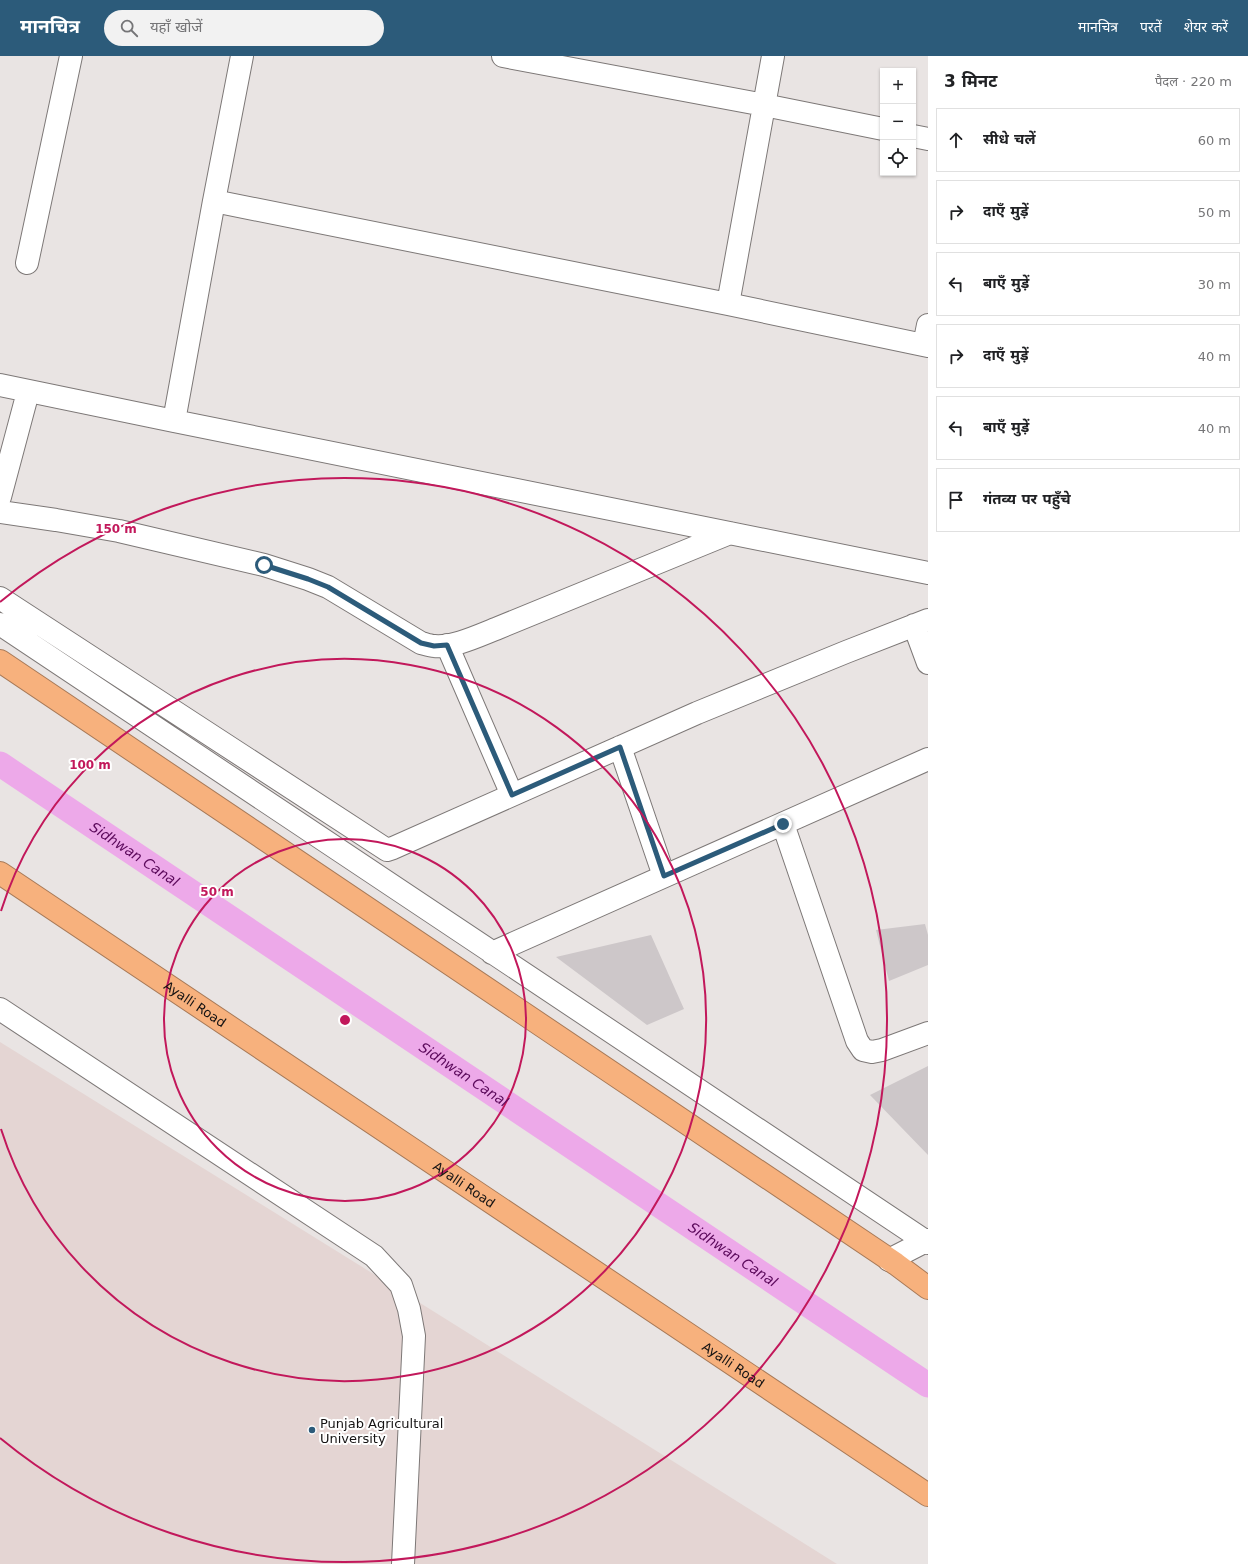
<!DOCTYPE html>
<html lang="hi">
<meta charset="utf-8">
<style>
:root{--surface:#fff;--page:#f2f2f2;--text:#202124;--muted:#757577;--line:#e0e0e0;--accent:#2c5b7a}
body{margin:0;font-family:"DejaVu Sans","Noto Sans Devanagari",sans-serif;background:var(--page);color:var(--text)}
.controls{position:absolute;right:12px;top:12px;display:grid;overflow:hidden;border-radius:0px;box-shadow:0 1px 3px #0004}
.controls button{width:36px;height:36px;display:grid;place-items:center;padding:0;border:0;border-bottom:1px solid var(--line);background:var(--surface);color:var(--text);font:20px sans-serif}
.stop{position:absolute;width:12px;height:12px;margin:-9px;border:3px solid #2c5b7a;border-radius:50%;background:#fff}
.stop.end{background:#2c5b7a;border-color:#fff;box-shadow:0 1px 4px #0008}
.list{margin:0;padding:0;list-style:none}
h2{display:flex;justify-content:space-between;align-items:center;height:52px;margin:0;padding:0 16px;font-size:17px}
h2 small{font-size:13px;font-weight:400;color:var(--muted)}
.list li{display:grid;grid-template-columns:26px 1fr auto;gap:12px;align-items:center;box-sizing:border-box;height:64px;margin:0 8px 8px;padding:0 8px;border:1px solid var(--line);border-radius:0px}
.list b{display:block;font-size:15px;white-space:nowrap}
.list em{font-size:13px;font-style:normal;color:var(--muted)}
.icon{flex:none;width:22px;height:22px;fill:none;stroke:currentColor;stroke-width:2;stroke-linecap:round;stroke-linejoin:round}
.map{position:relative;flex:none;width:928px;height:1508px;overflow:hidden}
header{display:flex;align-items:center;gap:24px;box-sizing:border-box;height:56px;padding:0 20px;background:var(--accent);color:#fff}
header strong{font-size:19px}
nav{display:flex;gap:22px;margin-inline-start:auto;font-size:14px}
.search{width:280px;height:36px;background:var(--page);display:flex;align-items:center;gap:10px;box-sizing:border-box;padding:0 14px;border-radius:22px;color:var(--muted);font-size:15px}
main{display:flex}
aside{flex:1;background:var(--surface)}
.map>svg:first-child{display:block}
</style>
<header>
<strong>मानचित्र</strong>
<div class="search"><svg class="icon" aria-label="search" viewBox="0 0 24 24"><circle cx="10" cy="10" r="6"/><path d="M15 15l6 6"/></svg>यहाँ खोजें</div>
<nav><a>मानचित्र</a><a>परतें</a><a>शेयर करें</a></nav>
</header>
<main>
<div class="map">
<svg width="928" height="1508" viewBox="0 0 928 1508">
<rect width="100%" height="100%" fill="#e9e4e3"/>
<!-- built -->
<path fill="#e4d5d3" d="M0,986L409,1240L837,1508H0Z"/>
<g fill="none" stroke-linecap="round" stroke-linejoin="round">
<!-- canal -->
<path stroke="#eda9e9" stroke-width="25" id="s1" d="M0,708L928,1329"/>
</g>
<!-- building -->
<path fill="#cdc7c9" d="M925,868L928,879V909L889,925L876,874Z
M651,879L684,953L647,969L556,901Z
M928,1010V1099L870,1039Z"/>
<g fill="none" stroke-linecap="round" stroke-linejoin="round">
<!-- minor casing -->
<g stroke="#7d7877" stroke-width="24">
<path id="minor" d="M242,0L214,145L728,248L928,290
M503,0L764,49L883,73
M913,80L928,83
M27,207L71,0
M728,248L773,0
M924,289L928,269
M0,329L174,365L214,145
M174,365L928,517
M0,441L28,336
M0,456L56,464L119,475L264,509L308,523L328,531L421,587C425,588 430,590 434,590C453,592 480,579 498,572L730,477
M0,542L387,794L393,792L697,657L846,596L928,564
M0,568L928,1187
M914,569L928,607
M447,589L512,739
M620,691L664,820
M783,768L857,985L863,994L872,996L882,994L928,977
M492,897L928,703
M0,953L374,1200L401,1229L409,1253L414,1280L403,1508
M889,1204L928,1184"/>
</g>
<!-- highway casing -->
<g stroke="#a87a58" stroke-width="24">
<g id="highway">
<path d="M0,605L896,1208L928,1232"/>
<path id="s2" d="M0,817L928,1439"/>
</g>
</g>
<!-- minor -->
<use href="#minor" stroke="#fff" stroke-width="22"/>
<!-- highway -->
<use href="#highway" stroke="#f7b17d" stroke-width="22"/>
</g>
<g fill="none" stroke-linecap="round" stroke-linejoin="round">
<!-- route -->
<path stroke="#2c5b7a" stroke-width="5" d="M264,509L308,523L328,531L421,587L434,590L447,589L512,739L620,691L664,820L783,768"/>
</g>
<!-- distance rings -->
<g fill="none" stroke="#c2185b" stroke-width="2">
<circle cx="345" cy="964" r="181"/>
<path d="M1 855A361 361 0 1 1 1 1073"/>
<path d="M0 546A542 542 0 1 1 0 1382"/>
</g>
<!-- markers -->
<circle fill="#2c5b7a" stroke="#fff" stroke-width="1.5" cx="312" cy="1374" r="4"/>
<g text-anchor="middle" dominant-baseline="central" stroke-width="4" stroke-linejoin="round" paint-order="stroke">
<!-- street labels -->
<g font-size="13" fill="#151313" stroke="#fff">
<text stroke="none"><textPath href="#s2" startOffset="235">Ayalli Road</textPath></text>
<text stroke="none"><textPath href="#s2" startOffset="559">Ayalli Road</textPath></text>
<text stroke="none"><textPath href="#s2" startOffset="883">Ayalli Road</textPath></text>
</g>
<!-- poi labels -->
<g font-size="13" fill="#151313" stroke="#fff" text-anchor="start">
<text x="320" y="1367">Punjab Agricultural<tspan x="320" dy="15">University</tspan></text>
</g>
<!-- water labels -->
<g font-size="14" font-style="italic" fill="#5b095b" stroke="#fff">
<text stroke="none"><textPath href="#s1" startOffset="162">Sidhwan Canal</textPath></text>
<text stroke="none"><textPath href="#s1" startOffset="558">Sidhwan Canal</textPath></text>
<text stroke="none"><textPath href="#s1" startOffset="882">Sidhwan Canal</textPath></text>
</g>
</g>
<circle cx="345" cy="964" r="6" fill="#c2185b" stroke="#fff" stroke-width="2"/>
<g font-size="12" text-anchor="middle" font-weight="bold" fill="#c2185b" stroke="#fff" stroke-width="4" stroke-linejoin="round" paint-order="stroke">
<text x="116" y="477">150 m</text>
<text x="90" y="713">100 m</text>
<text x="217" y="840">50 m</text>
</g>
</svg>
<div class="controls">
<button>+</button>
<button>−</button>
<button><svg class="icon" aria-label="locate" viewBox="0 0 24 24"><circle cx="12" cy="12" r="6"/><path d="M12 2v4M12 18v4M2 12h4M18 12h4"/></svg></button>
</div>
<div class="stop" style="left:264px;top:509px"></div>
<div class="stop end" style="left:783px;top:768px"></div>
</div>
<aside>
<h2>3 मिनट<small>पैदल · 220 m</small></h2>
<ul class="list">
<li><svg class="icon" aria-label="ahead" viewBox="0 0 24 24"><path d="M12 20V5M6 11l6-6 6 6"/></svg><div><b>सीधे चलें</b></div><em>60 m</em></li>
<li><svg class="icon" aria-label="right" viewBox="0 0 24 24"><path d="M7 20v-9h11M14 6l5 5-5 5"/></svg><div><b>दाएँ मुड़ें</b></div><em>50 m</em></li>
<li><svg class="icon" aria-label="left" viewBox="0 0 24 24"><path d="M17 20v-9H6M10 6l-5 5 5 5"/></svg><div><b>बाएँ मुड़ें</b></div><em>30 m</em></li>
<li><svg class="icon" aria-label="right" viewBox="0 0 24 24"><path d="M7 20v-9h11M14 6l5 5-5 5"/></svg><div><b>दाएँ मुड़ें</b></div><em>40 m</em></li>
<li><svg class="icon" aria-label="left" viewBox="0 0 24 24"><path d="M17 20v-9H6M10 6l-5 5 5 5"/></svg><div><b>बाएँ मुड़ें</b></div><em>40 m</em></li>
<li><svg class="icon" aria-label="arrive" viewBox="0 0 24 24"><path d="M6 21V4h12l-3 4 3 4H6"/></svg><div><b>गंतव्य पर पहुँचे</b></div></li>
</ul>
</aside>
</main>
